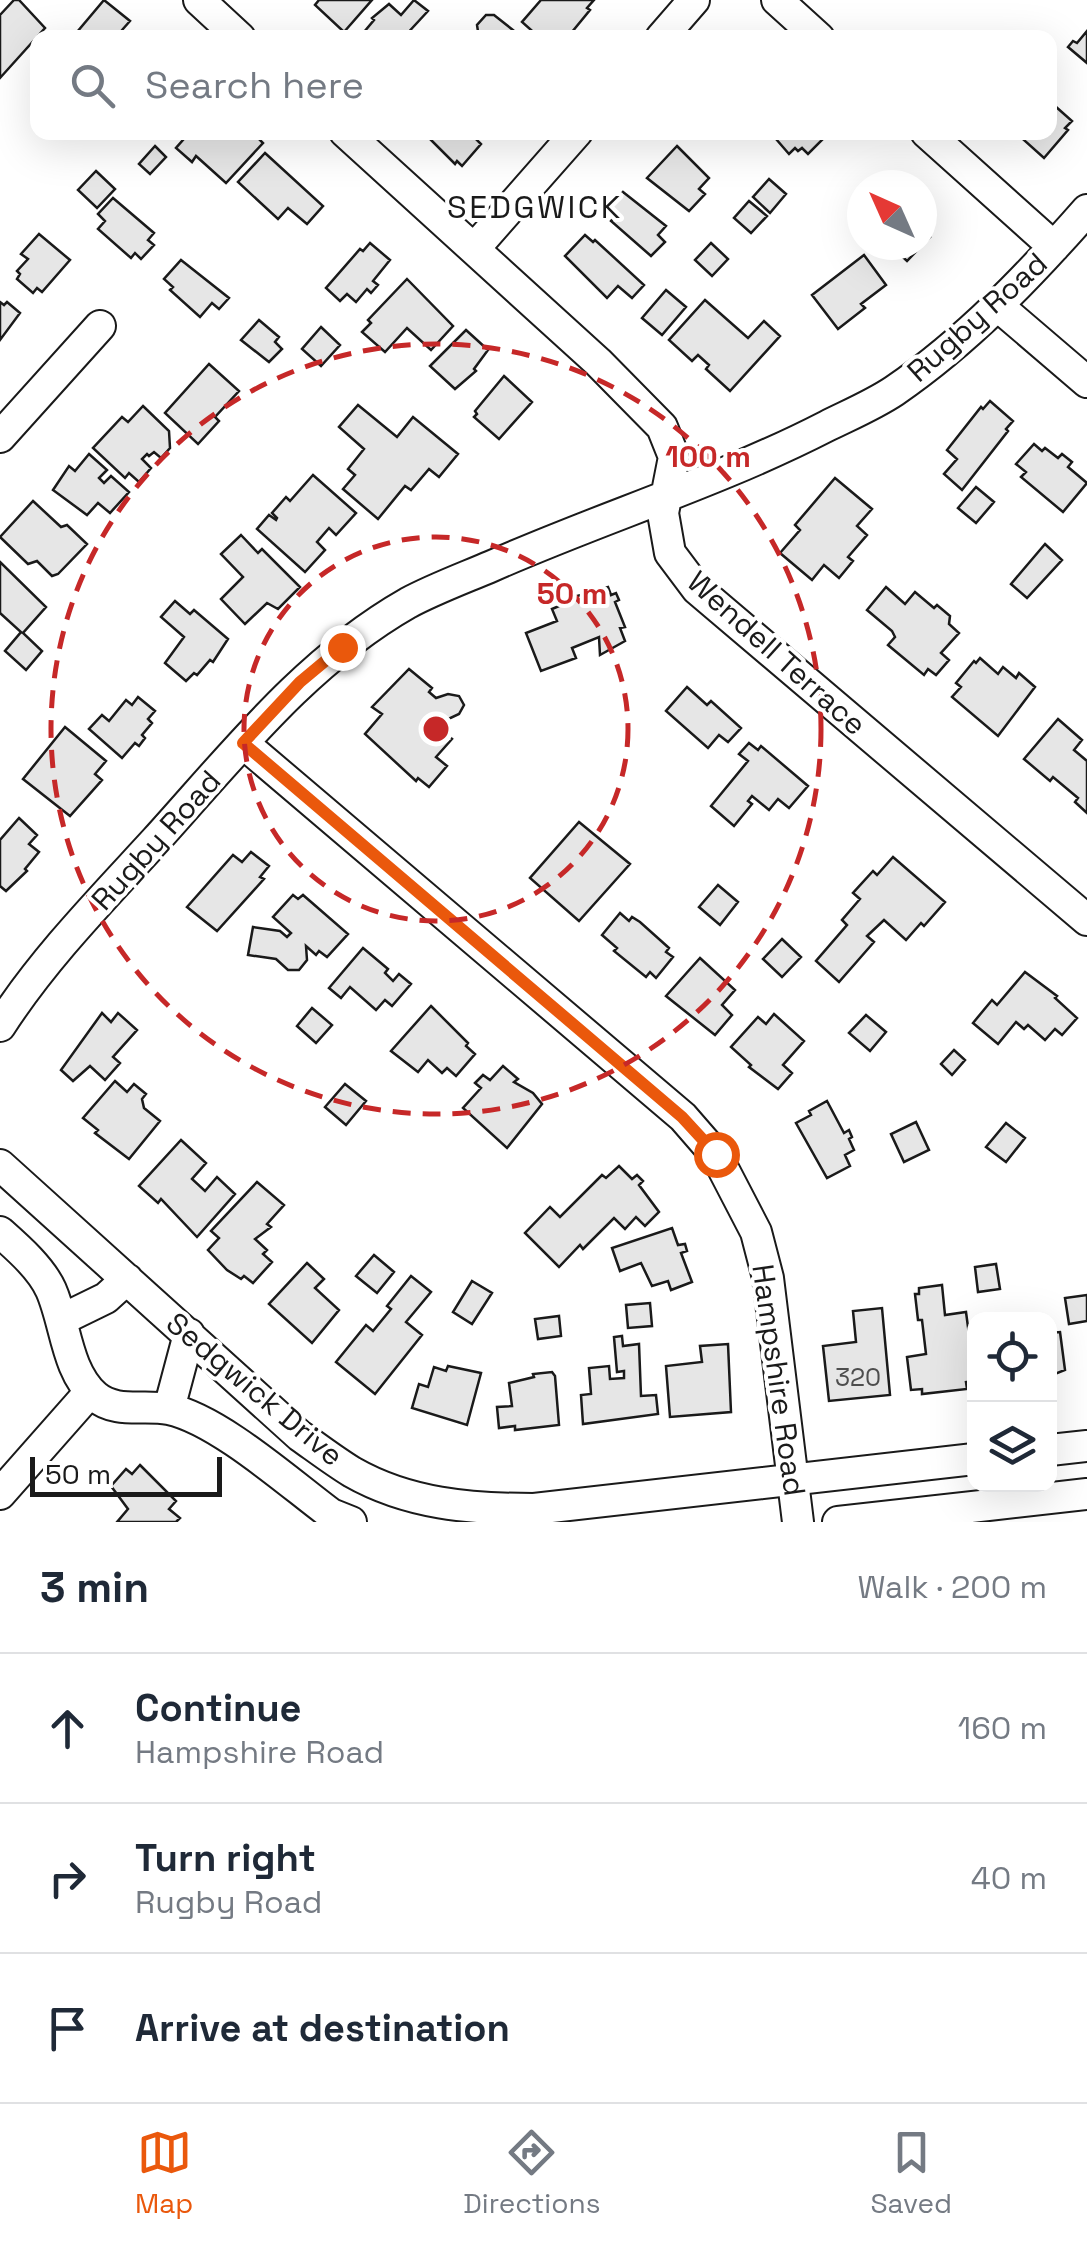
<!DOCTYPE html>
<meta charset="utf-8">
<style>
:root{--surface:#fff;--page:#f2f2f3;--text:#1f2937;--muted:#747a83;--line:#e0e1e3;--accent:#ea580c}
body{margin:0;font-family:"Space Grotesk",sans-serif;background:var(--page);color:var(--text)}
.controls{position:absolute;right:30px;bottom:30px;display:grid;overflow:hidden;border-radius:20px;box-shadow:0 10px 40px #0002}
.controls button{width:90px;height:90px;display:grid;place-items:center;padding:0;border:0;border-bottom:2px solid var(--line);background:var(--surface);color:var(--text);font:50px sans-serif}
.compass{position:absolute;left:847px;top:170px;width:90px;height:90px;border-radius:50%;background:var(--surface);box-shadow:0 10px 40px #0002;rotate:315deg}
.scale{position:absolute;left:30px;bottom:25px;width:192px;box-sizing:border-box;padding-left:10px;border:5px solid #1a1a1a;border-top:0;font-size:28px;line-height:35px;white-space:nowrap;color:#1a1a1a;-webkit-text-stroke:8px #fff;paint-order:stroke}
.stop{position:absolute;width:30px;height:30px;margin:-22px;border:8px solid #ea580c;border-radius:50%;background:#fff}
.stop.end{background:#ea580c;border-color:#fff;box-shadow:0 2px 10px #0008}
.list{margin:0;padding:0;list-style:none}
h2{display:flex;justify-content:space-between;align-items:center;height:130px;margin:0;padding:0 40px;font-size:42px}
h2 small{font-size:32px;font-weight:400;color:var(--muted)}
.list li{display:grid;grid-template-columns:65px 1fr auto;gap:30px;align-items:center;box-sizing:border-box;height:150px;padding:0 40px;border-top:2px solid var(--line)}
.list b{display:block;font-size:38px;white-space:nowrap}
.list p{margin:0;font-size:32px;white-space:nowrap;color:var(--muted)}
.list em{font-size:32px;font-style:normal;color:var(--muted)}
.icon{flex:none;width:55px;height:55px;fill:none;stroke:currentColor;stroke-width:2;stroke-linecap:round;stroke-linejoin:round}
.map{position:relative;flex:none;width:1087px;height:1522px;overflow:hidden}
.search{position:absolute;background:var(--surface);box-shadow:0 10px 40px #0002;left:30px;right:30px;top:30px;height:110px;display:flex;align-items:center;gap:25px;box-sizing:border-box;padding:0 35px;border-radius:20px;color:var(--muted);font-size:38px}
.sheet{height:580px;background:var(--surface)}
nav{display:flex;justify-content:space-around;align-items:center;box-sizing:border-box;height:140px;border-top:2px solid var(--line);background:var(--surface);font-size:28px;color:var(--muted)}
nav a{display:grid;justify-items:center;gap:5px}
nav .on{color:var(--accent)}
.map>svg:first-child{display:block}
</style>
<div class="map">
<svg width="1087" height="1522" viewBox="0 0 1087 1522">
<rect width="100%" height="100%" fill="#fff"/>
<!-- building -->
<path fill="#e6e6e6" stroke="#1a1a1a" stroke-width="2.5" d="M19,0L45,28L0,78V15L14,0Z
M104,0L130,21L115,38H72Z
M319,0H372L344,32L315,5Z
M414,0L428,11L403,38H359L374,20L372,18L389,4L401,15Z
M541,0H594L587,8L590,10L567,38H540L522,22Z
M486,15H494L523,38H479L477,25Z
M1087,31V63L1068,47L1073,41L1077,43Z
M1055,106L1072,121L1065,128L1068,130L1044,158L1015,132H1050V112Z
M190,132H252L263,143L226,183L196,156L192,162L176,148Z
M423,132H469L481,144L462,166L457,161L455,164Z
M770,132H823L826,136L808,154L802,148L798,151L795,148L789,154Z
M155,146L166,157L150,174L139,164Z
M677,146L709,178L699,189L705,194L689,211L647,178Z
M265,153L323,206L307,224L288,208L278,219L238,182Z
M96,171L115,189L97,208L78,190Z
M769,179L786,194L770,213L753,197Z
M623,192L666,226L658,235L665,242L651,256L611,221L614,218L606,211Z
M113,198L154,233L148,240L154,245L141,259L135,253L131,258L98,229L105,221L98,214Z
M749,201L767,216L751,233L734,218Z
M922,230L930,237L907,261L891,246L882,255L872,246L922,245Z
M39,234L70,260L42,292L37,288L33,293L17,279L20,274L17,271L28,259L21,254Z
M585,235L593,242L595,240L644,285L632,298L618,286L607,298L565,256Z
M370,243L390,260L373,281L378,285L371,293L367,289L356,302L347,294L340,301L326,288L360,249L363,251Z
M711,243L728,259L712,276L695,260Z
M864,255L886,285L861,304L865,308L838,329L812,295Z
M181,260L229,298L219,309L212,303L200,317L170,290L173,287L164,279Z
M407,279L453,326L431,350L407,328L385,352L362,332L371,323L368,320Z
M666,290L686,307L662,335L642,318Z
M705,300L748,338L764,321L780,336L730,391L706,369L709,365L698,355L692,361L669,340Z
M0,302L4,305L7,302L20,313L0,340Z
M259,320L279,337L275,342L282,349L269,362L241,340Z
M321,327L340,345L321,366L302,349Z
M466,330L488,350L474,369L476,371L455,389L430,366Z
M209,364L239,391L215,417L219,421L198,444L165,413Z
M504,376L532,402L499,439L474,417L477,414L475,411Z
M990,401L1013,421L1006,429L1008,431L962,490L944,474L957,459L947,450L981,407L983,409Z
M358,405L397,437L413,417L458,454L439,477L429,469L411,490L405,486L378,519L343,489L355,475L348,469L364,449L339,427Z
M143,406L169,431L170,448L161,458L154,452L149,456L147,454L142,459L151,468L139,482L129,473L125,478L93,448L122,417L128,422Z
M1034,444L1042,451L1045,448L1058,458L1062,454L1072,462L1068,467L1087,483L1063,512L1021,477L1026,472L1016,464Z
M89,454L107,470L99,478L104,483L111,476L129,492L110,513L98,503L87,515L53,490L69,466L75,471Z
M313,475L356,513L336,535L329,528L317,542L325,550L305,572L257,529L269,515L276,520L277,518L272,513L286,497L290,501Z
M835,478L872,509L857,526L867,535L848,557L853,561L839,578L824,565L812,580L780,553L800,530L795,525Z
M976,487L994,502L976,523L958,508Z
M33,501L61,527L67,525L87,544L58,574L52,576L37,561L28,564L0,537Z
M241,535L258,553L262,549L300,587L278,609L267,603L245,624L221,599L243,577L221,554Z
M1045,544L1062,560L1027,598L1011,584Z
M0,562L46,607L23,633L42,651L26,670L5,651L21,632L0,613Z
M608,587L611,595L616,593L619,600L615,602L625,627L620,628L625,641L600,655L599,637L572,648L576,658L541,671L526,633L557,621L552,609L571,601L570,598Z
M886,587L905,604L915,592L934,608L937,605L950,616L949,624L959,633L941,653L949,660L936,675L928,669L924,675L888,645L895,637L892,631L867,610Z
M175,601L190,614L194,610L228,639L213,662L210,660L197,675L194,673L186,681L165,663L184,637L161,617Z
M980,658L998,674L1003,667L1016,678L1019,673L1035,687L998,736L952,697L961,687L956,683L974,661L976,663Z
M409,669L432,688L429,692L436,698L448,694L459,696L464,705L459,714L446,720L439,728L452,739L436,757L447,766L429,787L418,778L416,781L365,734L382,714L372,707Z
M687,687L707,705L711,701L741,728L728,742L719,735L708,748L666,711Z
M138,697L155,711L148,719L152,723L142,735L145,738L139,746L135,743L122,758L89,729L102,715L109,721L126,700L132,705Z
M1058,719L1082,740L1074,750L1087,761V813L1075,802L1078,798L1053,777L1050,781L1024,759Z
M65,727L106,761L95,774L102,780L70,816L23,779Z
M749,743L758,750L761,746L808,786L789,808L778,799L769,810L752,796L748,801L752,804L734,826L711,806L748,761L739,754Z
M19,818L37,835L29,844L39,852L25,869L27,871L6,891L0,886V840Z
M579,822L630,864L579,921L530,878Z
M251,852L269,866L260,877L264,879L217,931L187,907L233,855L242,862Z
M893,857L945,902L924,926L921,923L906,940L884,920L867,936L874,942L839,982L816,961L847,925L842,920L860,899L853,893L873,871L877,875Z
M718,885L738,902L720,925L699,907Z
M293,895L298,899L303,895L348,934L327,957L319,951L316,955L306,946L307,960L299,970H288L276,959L248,955L253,927L280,931L287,937L291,933L273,917Z
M620,913L629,921L632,917L640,922L669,948L666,952L673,957L656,978L650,972L646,977L614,951L617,948L602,935Z
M782,939L801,957L782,977L763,959Z
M363,948L388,969L385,973L393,981L399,974L411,984L392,1006L385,1000L376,1010L350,987L341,998L329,988Z
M700,958L735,990L722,1005L732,1015L715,1035L666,996Z
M1025,972L1057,996L1055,998L1077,1018L1062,1035L1055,1029L1045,1040L1028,1025L1024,1029L1016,1022L998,1044L973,1023L992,1000L997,1005Z
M431,1006L468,1043L466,1046L475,1054L456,1076L447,1068L442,1073L428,1060L418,1072L391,1051Z
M312,1008L332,1025L316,1043L297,1026Z
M102,1013L111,1022L118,1013L137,1030L113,1057L120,1063L105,1080L90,1066L73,1081L61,1070Z
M774,1014L804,1041L783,1065L792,1073L778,1089L749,1067L751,1065L731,1047L758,1017L766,1024Z
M866,1015L886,1032L870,1051L849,1033Z
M954,1050L965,1060L952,1075L941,1064Z
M503,1066L518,1079L514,1082L533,1093L542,1104L507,1148L463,1108L481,1088L475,1083L483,1075L490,1080Z
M115,1081L127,1092L134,1084L146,1094L142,1099L144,1108L160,1121L129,1159L95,1133L98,1130L83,1118Z
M345,1084L366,1101L346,1125L325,1107Z
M827,1101L844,1133L849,1130L852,1137L849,1139L854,1150L845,1155L850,1166L827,1178L796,1123L811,1115L809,1111Z
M916,1122L929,1150L904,1162L891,1134Z
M1006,1123L1025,1138L1006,1162L986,1147Z
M181,1140L206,1163L192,1179L205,1191L217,1177L235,1194L197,1237L161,1199L158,1203L139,1186Z
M619,1166L632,1179L637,1175L643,1181L639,1185L659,1212L645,1226L636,1217L625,1229L614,1218L583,1249L580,1245L559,1267L525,1233L550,1207L560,1217L602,1175L606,1178Z
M257,1182L284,1205L267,1224L271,1227L255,1239L267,1250L263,1254L272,1262L253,1283L244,1276L241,1279L227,1270L208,1250L219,1238L211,1231Z
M672,1228L678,1245L685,1244L687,1251L681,1253L692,1282L671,1290L668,1281L652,1286L641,1263L620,1271L612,1248Z
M374,1255L394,1272L377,1293L356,1276Z
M307,1263L324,1279L315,1288L339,1310L312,1343L269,1304Z
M996,1264L1000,1289L978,1292L975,1267Z
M411,1276L431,1292L406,1322L422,1335L375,1394L336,1362L366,1325L373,1331L391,1309L387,1306Z
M472,1281L492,1293L472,1324L453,1312Z
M942,1285L945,1315L966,1312L972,1357H974V1381L966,1382L967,1389L922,1394V1389L911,1390L907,1357L926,1354L922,1320H918L915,1294H919V1288Z
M1087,1295V1321L1069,1324L1065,1298Z
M650,1303L652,1326L628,1328L626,1305Z
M882,1308L890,1395L829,1401L823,1346L856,1342L853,1311Z
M559,1316L561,1336L538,1339L535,1319Z
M1060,1332L1065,1370L1050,1376V1333Z
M622,1336L623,1346L639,1344L641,1396L656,1395L658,1414L583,1424L581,1395L591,1394L589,1368L609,1366L610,1379L624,1378V1371L617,1372L614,1337Z
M728,1344L731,1412L670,1417L666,1366L702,1362L700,1346Z
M448,1366L481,1373L467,1425L412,1408L419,1384L428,1387L434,1367L446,1371Z
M552,1372L555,1376L559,1425L515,1430V1426L499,1428L497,1407L512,1406L509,1383L534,1377L533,1374Z
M140,1465L176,1501L169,1509L180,1518L176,1522H117L128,1509L111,1486L126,1469L132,1474Z"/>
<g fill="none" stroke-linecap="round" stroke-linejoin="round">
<!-- minor casing -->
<g stroke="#1a1a1a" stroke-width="34">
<path id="minor" d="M199,0L240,38
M777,0L819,38
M661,38L694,0
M345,132L598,362L662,427L674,457L663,513L670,553L697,589L1087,920
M926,132L1054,247
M474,249L577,132
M997,305L1087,382
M0,437L100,326
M243,743L683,1117L716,1155L756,1232L768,1278L798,1522
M0,1026C44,958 101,900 156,840C233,755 306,661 408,603C434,589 464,578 492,566C603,517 718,482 827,426C849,415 873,405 894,391C967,341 1029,276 1087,210
M0,1165L300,1436C317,1448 334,1461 352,1472C408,1504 470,1509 534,1509L974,1459
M0,1232C18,1248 41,1268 51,1290C66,1324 66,1370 95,1396C116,1414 144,1404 169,1409C219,1420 288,1482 331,1514L351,1522
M63,1319L106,1298L127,1279
M169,1409L189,1334
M1050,1450L1087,1446
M0,1494L90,1392
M838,1522L1087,1494"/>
</g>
<!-- minor -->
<use href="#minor" stroke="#fff" stroke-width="30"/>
</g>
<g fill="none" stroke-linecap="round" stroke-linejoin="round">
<!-- route -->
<path stroke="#ea580c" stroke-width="12" d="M342,647L300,682L243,743L682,1117L716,1154"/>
</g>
<!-- distance rings -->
<g fill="none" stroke="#c62828" stroke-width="5" stroke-dasharray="18 12">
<circle cx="436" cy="729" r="192"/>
<circle cx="436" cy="729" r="385"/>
</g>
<g text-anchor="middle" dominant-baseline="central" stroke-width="8" stroke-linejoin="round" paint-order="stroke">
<!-- number labels -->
<g font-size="25" fill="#4d4d4d">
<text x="858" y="1377">320</text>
</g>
<!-- street labels -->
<g font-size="30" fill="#1a1a1a" stroke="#fff">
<text transform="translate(977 317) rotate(-42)">Rugby Road</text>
<text transform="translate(777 653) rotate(42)">Wendell Terrace</text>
<text transform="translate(156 840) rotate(-48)">Rugby Road</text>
<text transform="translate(779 1380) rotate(82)">Hampshire Road</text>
<text transform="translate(255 1389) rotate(40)">Sedgwick Drive</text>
</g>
<!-- neighbourhood labels -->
<g font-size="32" letter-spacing="2.5" fill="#1a1a1a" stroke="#fff">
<text x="535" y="207">SEDGWICK</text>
</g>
</g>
<circle cx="436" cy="729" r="15" fill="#c62828" stroke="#fff" stroke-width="5"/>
<g font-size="30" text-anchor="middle" font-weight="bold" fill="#c62828" stroke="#fff" stroke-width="8" stroke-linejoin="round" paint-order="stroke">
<text x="708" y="467">100 m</text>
<text x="572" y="604">50 m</text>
</g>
</svg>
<div class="controls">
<button><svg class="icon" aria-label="locate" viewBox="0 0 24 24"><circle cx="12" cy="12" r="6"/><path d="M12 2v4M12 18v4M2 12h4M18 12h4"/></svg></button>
<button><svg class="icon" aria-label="layers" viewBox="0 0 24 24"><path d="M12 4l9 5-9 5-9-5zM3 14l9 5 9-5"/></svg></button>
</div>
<svg class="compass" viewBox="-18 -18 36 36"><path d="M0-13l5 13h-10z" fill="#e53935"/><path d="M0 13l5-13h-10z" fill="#747a83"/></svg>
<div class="scale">50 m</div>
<div class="stop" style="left:716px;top:1154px"></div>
<div class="stop end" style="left:342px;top:647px"></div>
<div class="search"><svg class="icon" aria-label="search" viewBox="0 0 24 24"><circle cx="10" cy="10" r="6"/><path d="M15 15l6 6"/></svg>Search here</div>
</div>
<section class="sheet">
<h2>3 min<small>Walk · 200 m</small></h2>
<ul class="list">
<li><svg class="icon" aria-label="ahead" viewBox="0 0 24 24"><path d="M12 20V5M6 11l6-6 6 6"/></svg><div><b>Continue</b><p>Hampshire Road</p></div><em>160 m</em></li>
<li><svg class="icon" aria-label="right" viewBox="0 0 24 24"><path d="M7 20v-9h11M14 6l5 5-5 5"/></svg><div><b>Turn right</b><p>Rugby Road</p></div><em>40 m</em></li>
<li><svg class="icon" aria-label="arrive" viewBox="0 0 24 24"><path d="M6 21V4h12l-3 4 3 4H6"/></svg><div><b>Arrive at destination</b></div></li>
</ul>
</section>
<nav>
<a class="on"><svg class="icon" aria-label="map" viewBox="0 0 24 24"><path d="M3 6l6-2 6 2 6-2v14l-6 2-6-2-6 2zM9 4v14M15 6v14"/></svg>Map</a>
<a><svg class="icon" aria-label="directions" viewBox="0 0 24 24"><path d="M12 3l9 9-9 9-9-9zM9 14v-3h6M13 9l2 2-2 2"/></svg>Directions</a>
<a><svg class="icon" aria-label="saved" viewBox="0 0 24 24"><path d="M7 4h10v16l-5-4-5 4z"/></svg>Saved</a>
</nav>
